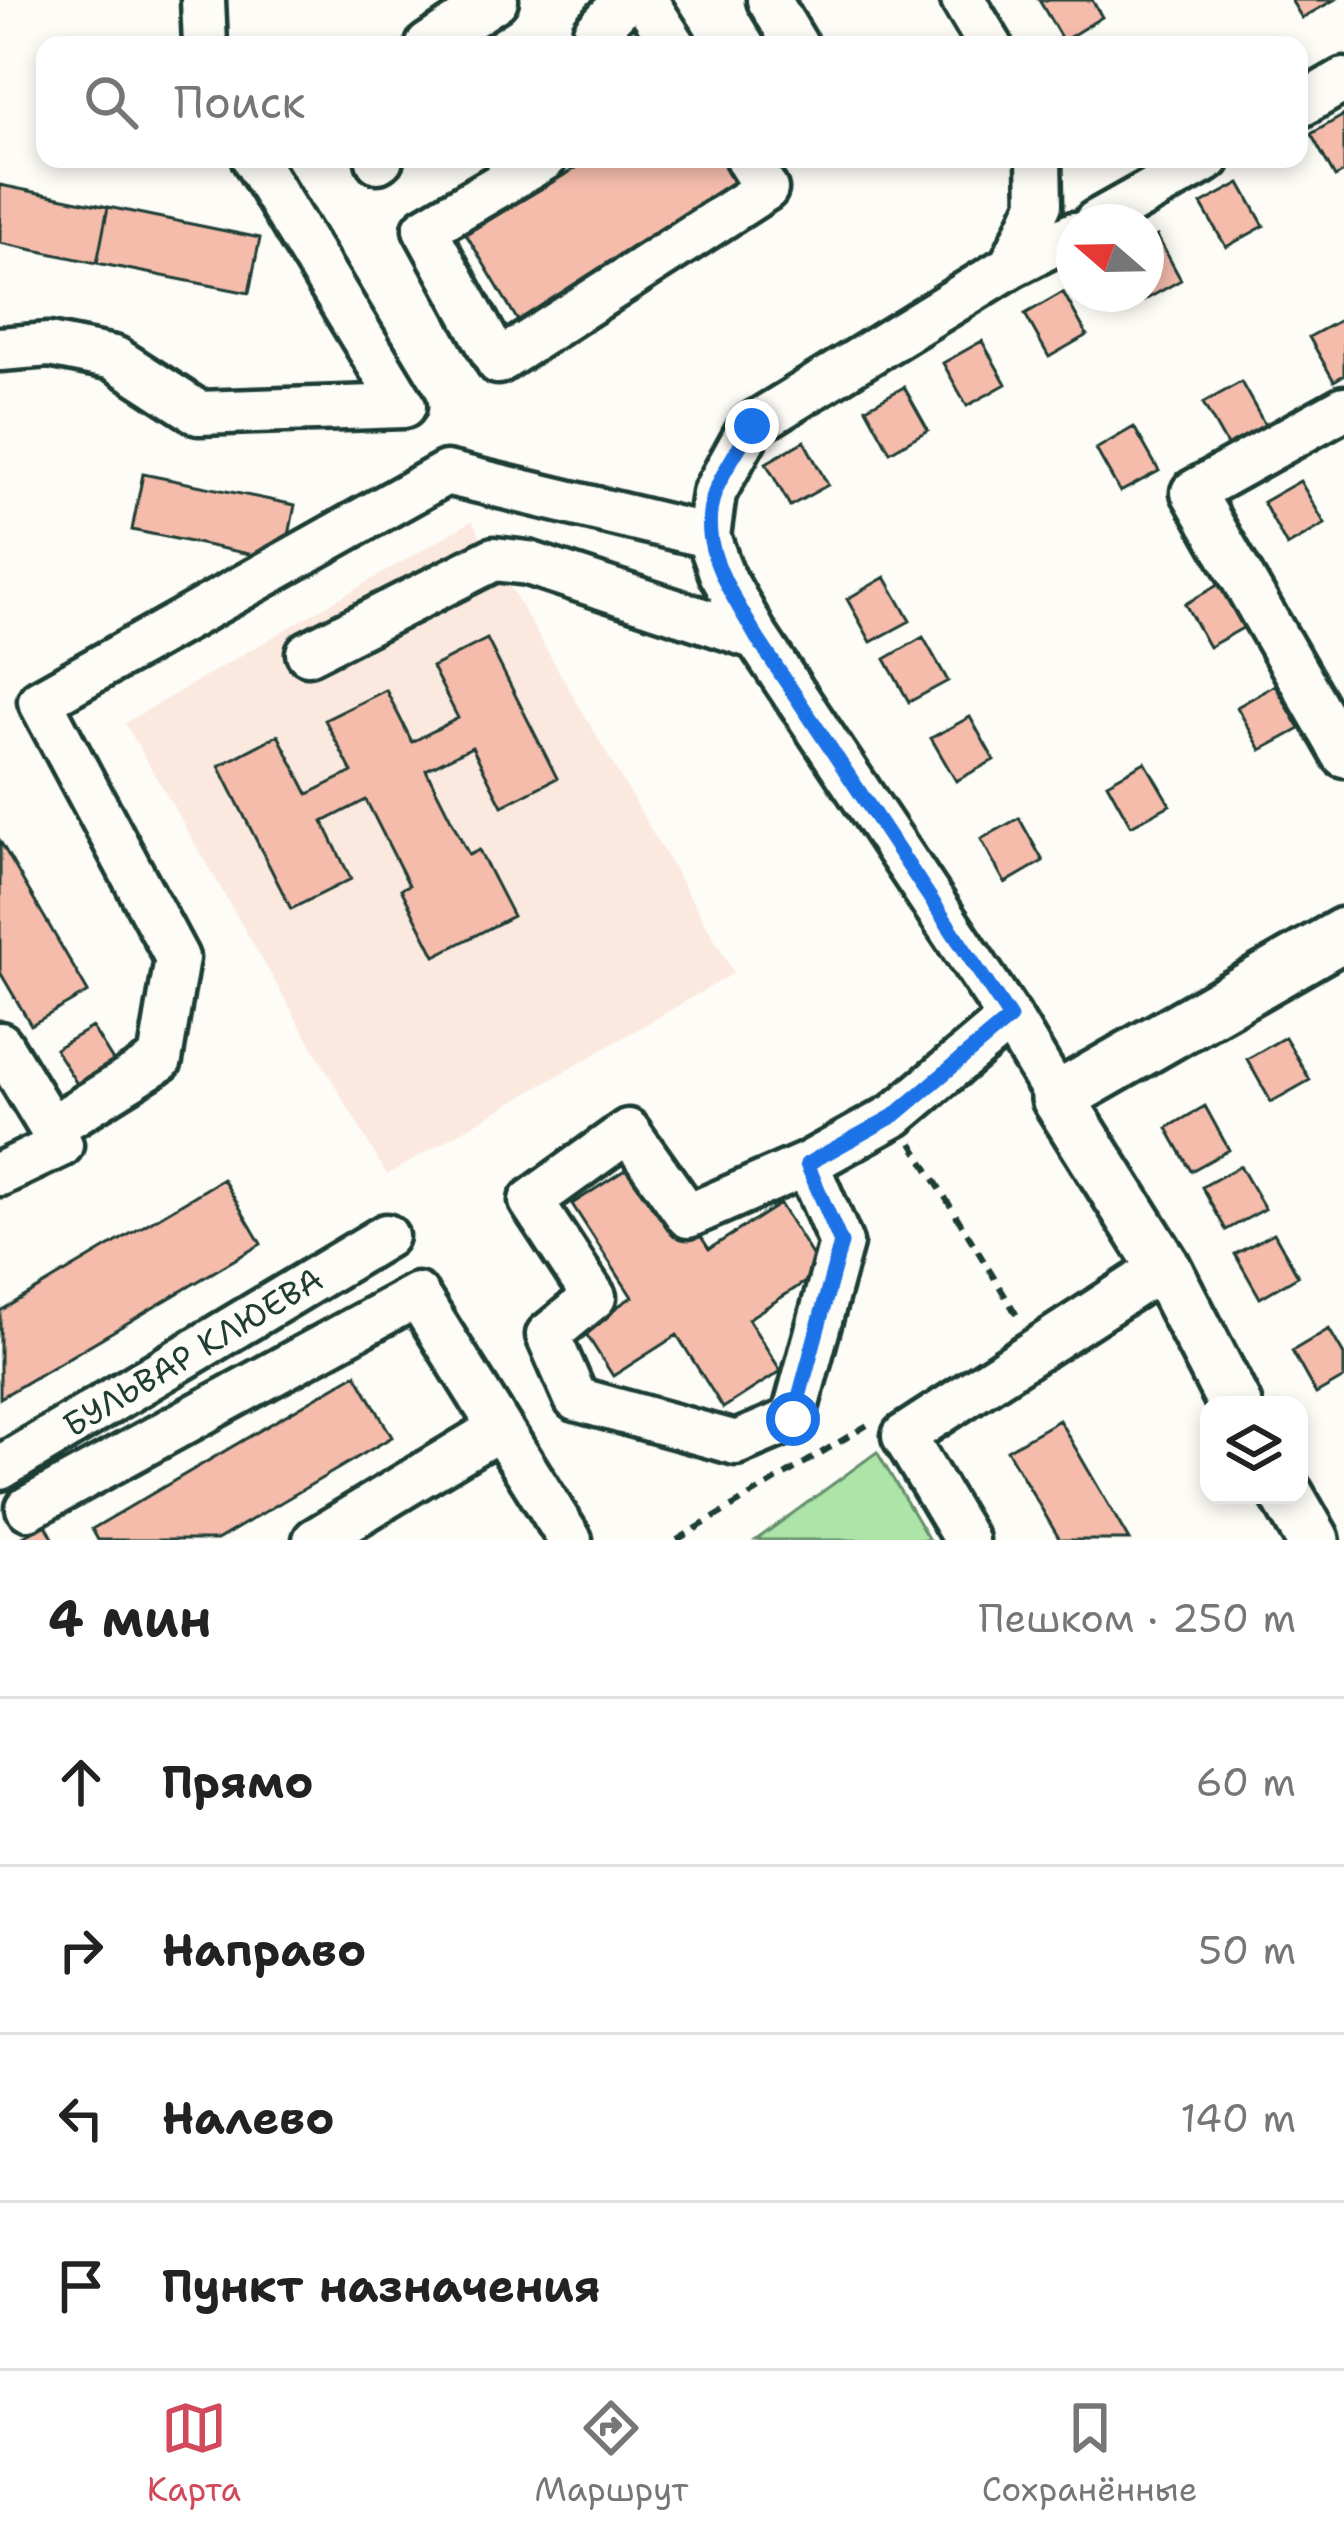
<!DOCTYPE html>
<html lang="ru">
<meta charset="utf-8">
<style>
:root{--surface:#fff;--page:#f2f2f2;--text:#222;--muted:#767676;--line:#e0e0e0;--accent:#d1495b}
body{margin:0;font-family:"Shantell Sans",sans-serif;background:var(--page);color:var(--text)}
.controls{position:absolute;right:36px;bottom:36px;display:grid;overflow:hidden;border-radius:24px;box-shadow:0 6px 18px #0003}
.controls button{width:108px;height:108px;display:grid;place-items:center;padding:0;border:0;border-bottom:3px solid var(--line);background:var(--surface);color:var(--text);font:60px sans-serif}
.compass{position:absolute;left:1056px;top:204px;width:108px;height:108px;border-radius:50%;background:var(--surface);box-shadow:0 6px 18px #0003;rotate:290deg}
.stop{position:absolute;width:36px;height:36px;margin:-27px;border:9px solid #1a73e8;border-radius:50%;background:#fff}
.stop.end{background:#1a73e8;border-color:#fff;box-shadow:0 3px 12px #0008}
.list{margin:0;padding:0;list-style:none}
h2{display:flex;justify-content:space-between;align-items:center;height:156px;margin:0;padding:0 48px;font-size:51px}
h2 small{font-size:39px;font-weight:400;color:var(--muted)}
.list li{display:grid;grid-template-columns:78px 1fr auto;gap:36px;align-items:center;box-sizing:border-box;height:168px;padding:0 48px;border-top:3px solid var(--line)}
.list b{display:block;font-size:45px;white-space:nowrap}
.list em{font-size:39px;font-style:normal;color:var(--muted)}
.icon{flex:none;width:66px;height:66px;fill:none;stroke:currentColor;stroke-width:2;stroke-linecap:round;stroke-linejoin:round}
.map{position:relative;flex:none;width:1344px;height:1540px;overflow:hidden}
.search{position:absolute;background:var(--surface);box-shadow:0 6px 18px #0003;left:36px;right:36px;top:36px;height:132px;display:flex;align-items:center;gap:30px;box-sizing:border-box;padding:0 42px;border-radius:24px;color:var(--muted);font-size:45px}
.sheet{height:828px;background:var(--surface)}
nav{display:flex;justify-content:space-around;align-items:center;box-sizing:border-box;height:168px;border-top:3px solid var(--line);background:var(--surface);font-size:33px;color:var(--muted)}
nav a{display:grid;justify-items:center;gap:6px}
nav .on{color:var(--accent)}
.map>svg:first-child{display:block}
</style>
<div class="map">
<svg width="1344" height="1540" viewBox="0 0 1344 1540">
<rect width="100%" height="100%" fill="#fdfcf7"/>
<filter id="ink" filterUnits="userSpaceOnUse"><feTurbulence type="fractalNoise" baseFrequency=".00833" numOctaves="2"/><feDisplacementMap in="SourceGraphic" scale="24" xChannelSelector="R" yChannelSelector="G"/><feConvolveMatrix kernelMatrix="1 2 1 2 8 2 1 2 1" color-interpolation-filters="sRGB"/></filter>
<g filter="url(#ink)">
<!-- built -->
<path fill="#fbe9e0" d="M472,521L734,973L387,1175L125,723Z"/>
<!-- green -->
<path fill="#ade4a8" stroke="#66906e" stroke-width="3" d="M877,1452L929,1540H756Z"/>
<!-- building -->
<path fill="#f5bcac" stroke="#1f3d34" stroke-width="3" d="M1039,0H1092L1102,17L1063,41Z
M1291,0H1334L1302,18Z
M1344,115V172L1335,177L1311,134Z
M591,159H735L752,188L521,326L466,234Z
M1240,183L1264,226L1226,247L1201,204Z
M0,185L108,207L97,263L0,243Z
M108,207L260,238L249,293L97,263Z
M1157,236L1181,280L1143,301L1139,294H1146V243Z
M1063,292L1087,335L1049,357L1025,314Z
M1344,318V375L1334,381L1309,337Z
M982,341L1006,384L967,406L943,363Z
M1241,382L1265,425L1228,447L1203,403Z
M904,387L928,430L890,452L866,408Z
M1134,427L1159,471L1120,492L1096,449Z
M804,441L828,485L790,506L766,463Z
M143,474L295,505L284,561L132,530Z
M1300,481L1325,524L1287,546L1263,502Z
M885,577L910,621L871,642L847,599Z
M1223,582L1248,625L1209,647L1185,604Z
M923,637L948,681L909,702L885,659Z
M487,639L557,778L502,806L472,747L426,770L469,855L479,850L513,916L435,956L401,889L409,885L366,800L323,822L351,879L291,909L219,766L278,735L308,794L352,772L325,720L386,690L412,742L458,718L432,667Z
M1275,685L1300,729L1261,750L1237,707Z
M970,717L994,760L956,781L931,738Z
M1145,762L1170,805L1131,826L1107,783Z
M1019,818L1043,861L1005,883L981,839Z
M0,841L88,992L31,1025L0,972Z
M92,1027L120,1072L84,1095L55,1049Z
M1285,1037L1310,1080L1271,1102L1247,1059Z
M1205,1106L1229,1150L1191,1171L1167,1128Z
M648,1155L709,1249L780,1204L822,1271L748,1319L781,1371L723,1408L677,1335L613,1376L583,1329L632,1297L572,1204Z
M1240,1166L1265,1209L1226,1230L1202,1187Z
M223,1179L261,1244L0,1398V1311Z
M1274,1233L1298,1276L1260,1298L1235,1254Z
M1329,1329L1344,1355V1378L1316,1394L1292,1351Z
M356,1374L392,1437L217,1540H98L92,1529Z
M1059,1420L1129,1540H1060L1007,1450Z
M46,1525L54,1540H17Z"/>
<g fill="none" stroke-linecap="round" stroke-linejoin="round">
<!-- minor casing -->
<g stroke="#1f3d34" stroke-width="51">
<path id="minor" d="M203,0L205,45
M645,0L674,45
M769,0L796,45
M963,0L990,45
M595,32L626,0
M428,45L496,0
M1299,106L1344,80
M544,159L425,229L498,362L766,189L747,159
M1039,159L1040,204L1011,266L751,426L714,493L708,536L721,573L757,638L1010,1018L1058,1098
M378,161L381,159
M1096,222L1208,159
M1011,266L1074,234
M0,349L49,345L114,358L199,413L404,406L254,159
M1344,408L1193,492L1344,755
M308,653L494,559L528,563L757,638
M0,1044L61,1145L0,1174
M51,1128L160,1060L177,958L40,701L446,473L708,536
M807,1164L841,1243L793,1419L736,1443L576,1399L548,1335L594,1297L531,1201L628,1131L688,1216L807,1164L895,1115L1010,1018
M0,1468L386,1236
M28,1508L417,1295L570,1540
M315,1540L500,1428
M966,1540L904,1436L1164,1267"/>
</g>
<!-- major casing -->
<g stroke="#1f3d34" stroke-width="60">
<path id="major" d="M1235,1405L1164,1267L1058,1098L1344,934
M1287,1495L1313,1540"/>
</g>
<!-- path -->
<path stroke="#1f3d34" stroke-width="6" stroke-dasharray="12 9" stroke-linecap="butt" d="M912,1143L1021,1322
M677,1540L869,1424"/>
<!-- minor -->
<use href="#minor" stroke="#fdfcf7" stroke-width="42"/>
<!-- major -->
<use href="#major" stroke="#fdfcf7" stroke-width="51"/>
</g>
</g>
<g fill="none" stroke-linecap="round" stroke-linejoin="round" filter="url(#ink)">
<!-- route -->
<path stroke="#1a73e8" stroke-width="15" d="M752,426C740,447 724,469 715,492C695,545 732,593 757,638L1010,1018L895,1115L807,1164L841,1243L793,1419"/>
</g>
<g text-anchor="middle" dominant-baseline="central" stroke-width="9" stroke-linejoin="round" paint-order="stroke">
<!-- street labels -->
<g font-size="33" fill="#1f3d34" stroke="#fdfcf7">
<text transform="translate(193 1352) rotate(-31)">БУЛЬВАР КЛЮЕВА</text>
</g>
</g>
</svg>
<div class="controls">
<button><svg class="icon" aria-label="layers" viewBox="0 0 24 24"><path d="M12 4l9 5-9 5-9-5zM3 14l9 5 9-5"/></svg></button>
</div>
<svg class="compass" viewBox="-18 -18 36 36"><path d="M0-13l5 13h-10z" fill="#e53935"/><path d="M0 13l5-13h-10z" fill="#767676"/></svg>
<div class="stop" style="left:793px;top:1419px"></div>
<div class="stop end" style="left:752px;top:426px"></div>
<div class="search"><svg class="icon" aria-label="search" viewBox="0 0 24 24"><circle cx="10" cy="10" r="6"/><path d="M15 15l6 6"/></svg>Поиск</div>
</div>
<section class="sheet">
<h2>4 мин<small>Пешком · 250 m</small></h2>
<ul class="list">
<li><svg class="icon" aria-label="ahead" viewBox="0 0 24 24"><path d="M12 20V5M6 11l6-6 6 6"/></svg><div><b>Прямо</b></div><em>60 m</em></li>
<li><svg class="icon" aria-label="right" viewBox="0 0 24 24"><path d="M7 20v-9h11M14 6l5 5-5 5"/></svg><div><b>Направо</b></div><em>50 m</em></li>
<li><svg class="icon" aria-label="left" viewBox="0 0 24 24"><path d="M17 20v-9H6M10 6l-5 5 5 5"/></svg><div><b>Налево</b></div><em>140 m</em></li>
<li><svg class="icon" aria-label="arrive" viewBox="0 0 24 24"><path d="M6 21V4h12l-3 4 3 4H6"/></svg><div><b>Пункт назначения</b></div></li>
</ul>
</section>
<nav>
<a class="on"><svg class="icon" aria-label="map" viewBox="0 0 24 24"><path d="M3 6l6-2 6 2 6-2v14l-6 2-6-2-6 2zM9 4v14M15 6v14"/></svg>Карта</a>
<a><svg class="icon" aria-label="directions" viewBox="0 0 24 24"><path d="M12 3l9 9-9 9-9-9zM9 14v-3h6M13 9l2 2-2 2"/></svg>Маршрут</a>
<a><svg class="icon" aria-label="saved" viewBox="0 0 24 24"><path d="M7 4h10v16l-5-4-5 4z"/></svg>Сохранённые</a>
</nav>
